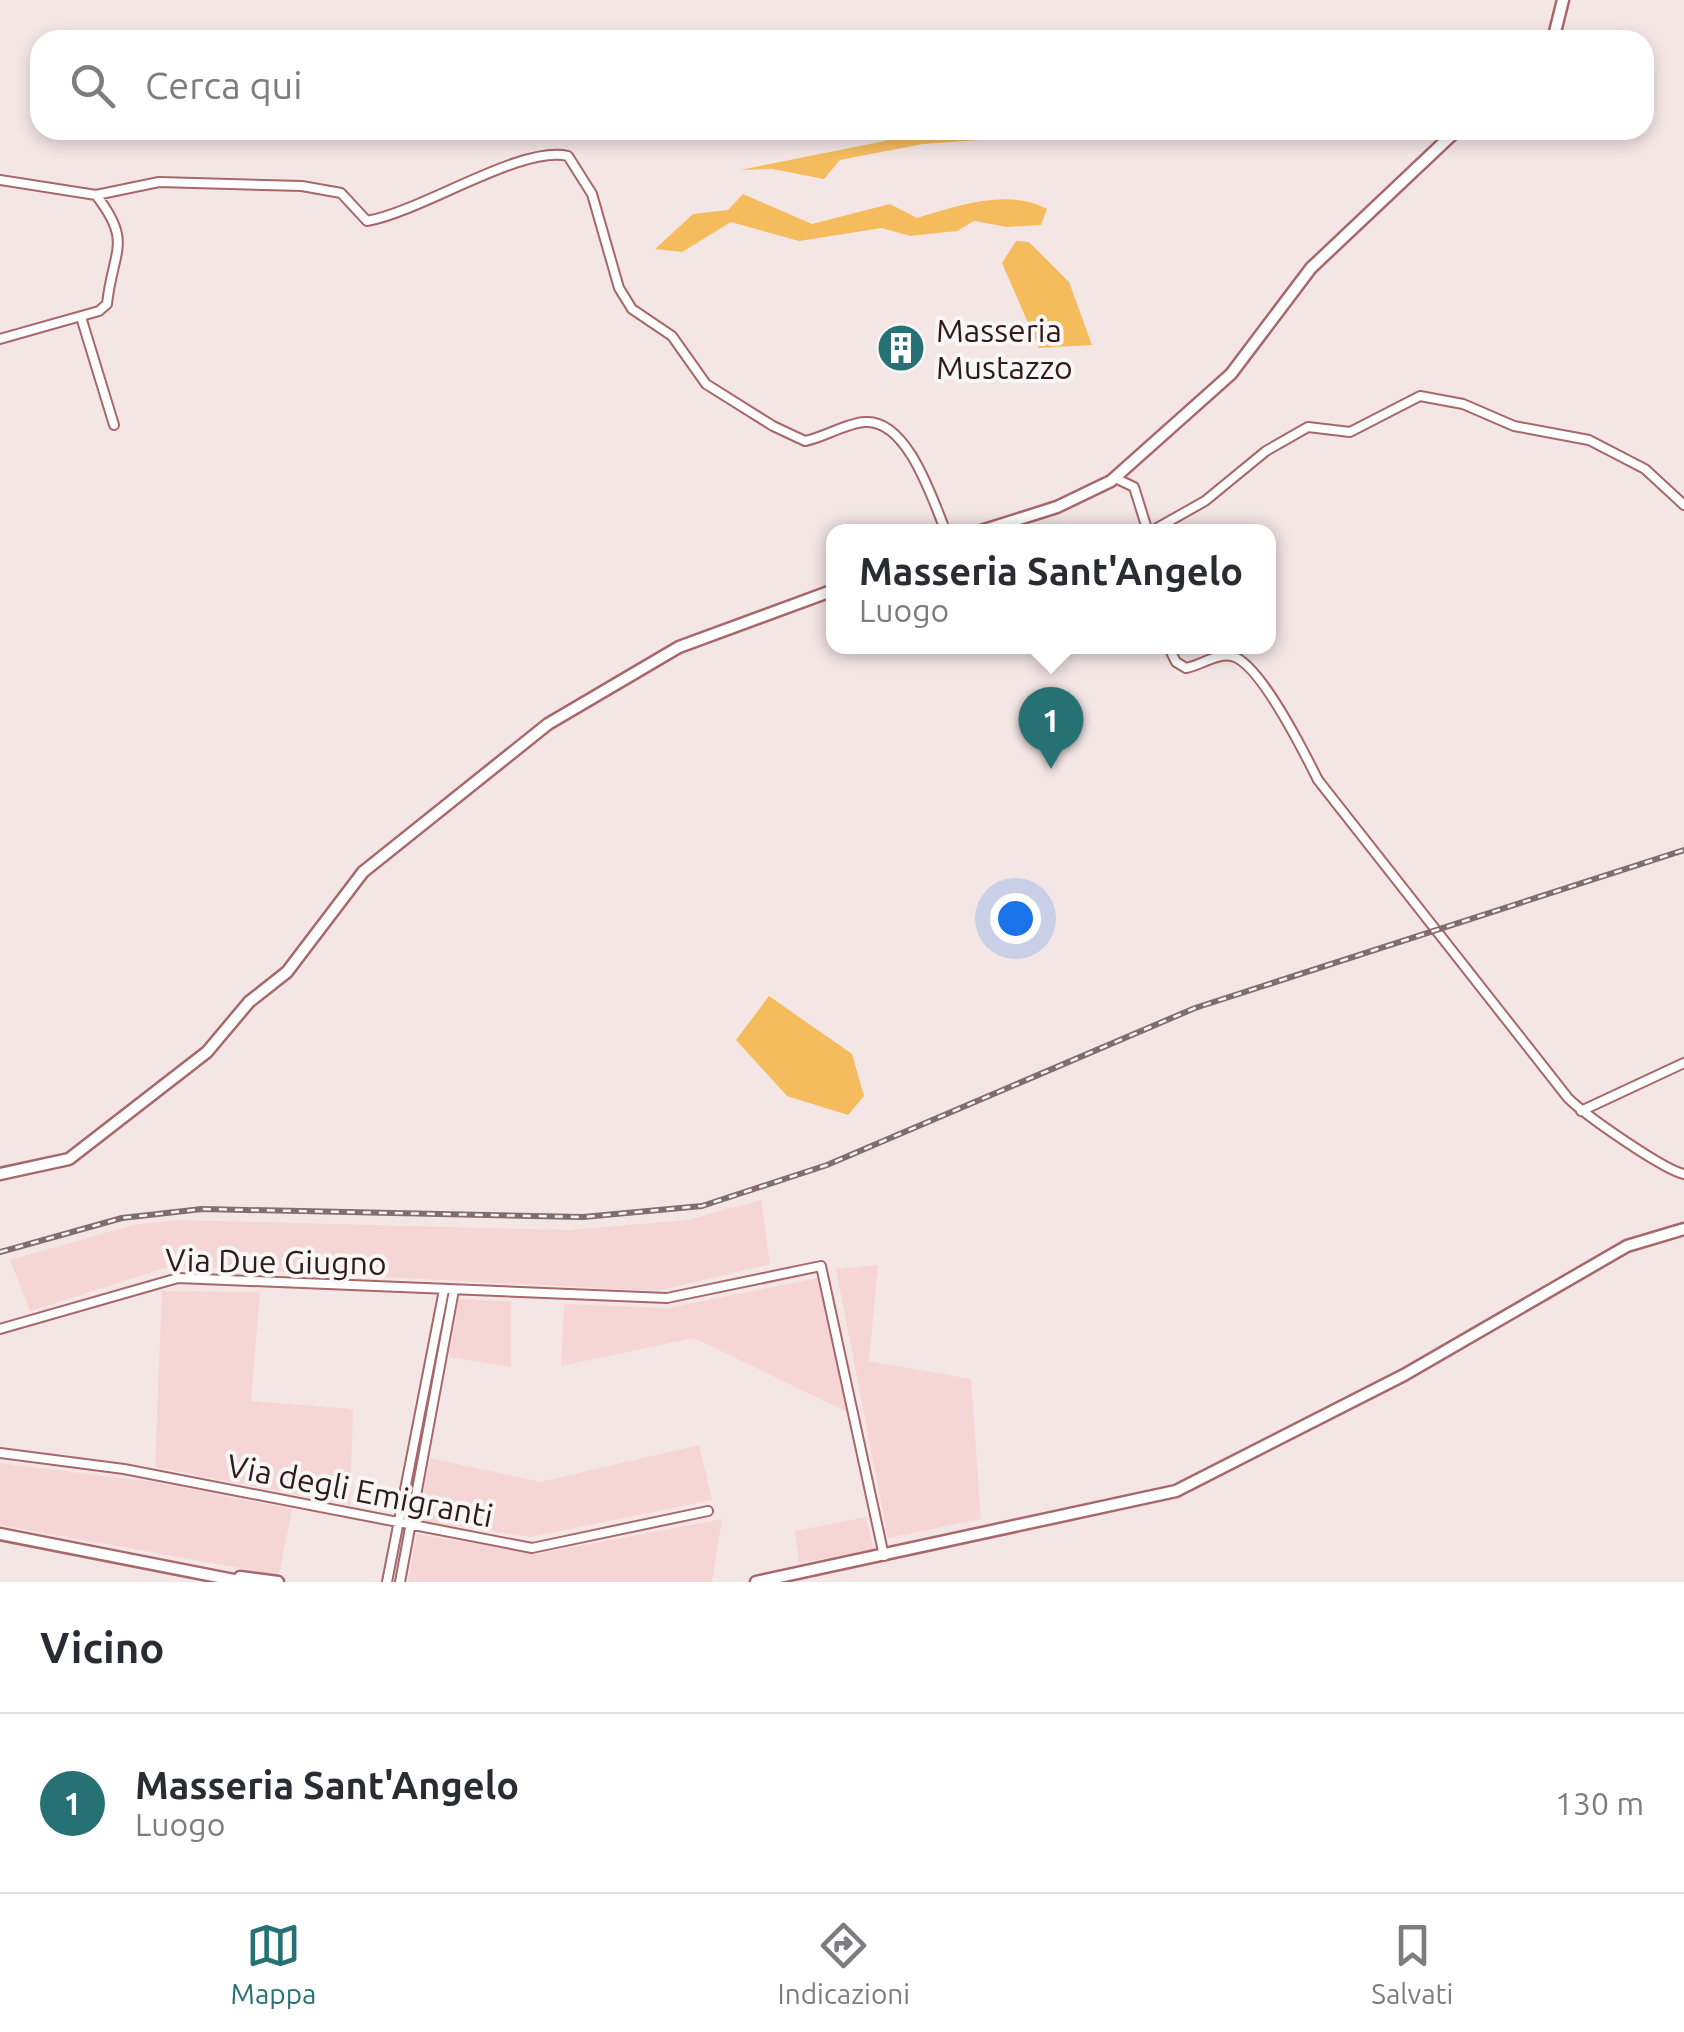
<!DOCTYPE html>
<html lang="it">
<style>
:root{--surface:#fff;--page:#f2f2f3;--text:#2b2b33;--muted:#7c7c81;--line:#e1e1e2;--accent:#267174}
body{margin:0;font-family:Ubuntu,sans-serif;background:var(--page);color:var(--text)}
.you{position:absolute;left:1015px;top:918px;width:35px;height:35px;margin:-25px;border:8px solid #fff;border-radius:50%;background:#1a73e8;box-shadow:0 0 0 15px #1a73e833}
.badge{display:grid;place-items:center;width:65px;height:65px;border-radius:50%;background:var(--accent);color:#fff;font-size:32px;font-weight:700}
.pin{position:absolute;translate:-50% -82px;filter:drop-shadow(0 2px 5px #0008)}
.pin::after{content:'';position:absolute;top:52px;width:35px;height:30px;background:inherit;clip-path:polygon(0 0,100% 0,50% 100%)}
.popup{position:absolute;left:826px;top:524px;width:450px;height:130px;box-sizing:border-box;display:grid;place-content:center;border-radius:20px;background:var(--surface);filter:drop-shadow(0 2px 8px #0005);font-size:32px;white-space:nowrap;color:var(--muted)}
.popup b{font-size:38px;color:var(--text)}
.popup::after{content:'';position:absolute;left:50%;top:100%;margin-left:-20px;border:20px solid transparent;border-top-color:var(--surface)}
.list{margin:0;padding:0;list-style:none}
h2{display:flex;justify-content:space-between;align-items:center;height:130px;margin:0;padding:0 40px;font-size:42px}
h2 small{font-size:32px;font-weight:400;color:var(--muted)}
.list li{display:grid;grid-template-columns:65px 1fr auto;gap:30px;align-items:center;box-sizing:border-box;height:180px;padding:0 40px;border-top:2px solid var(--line)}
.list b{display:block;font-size:38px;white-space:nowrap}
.list p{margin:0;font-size:32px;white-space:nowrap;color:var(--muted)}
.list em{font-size:32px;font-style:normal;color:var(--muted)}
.icon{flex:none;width:55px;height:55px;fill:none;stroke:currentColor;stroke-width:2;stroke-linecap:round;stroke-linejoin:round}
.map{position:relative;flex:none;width:1684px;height:1582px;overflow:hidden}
.search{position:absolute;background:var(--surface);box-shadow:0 5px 15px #0003;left:30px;right:30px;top:30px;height:110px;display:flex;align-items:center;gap:25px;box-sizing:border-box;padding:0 35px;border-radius:30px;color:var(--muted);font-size:38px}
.sheet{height:310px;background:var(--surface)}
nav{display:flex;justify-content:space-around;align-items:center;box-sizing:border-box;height:140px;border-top:2px solid var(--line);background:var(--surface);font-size:28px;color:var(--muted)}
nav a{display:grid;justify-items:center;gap:5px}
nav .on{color:var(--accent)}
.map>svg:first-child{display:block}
</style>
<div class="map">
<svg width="1684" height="1582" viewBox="0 0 1684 1582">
<rect width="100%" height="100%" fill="#f5e6e6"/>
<!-- built -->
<path fill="#f6d5d5" d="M761,1200L770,1264L658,1291L171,1266L30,1311L10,1260L133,1225L176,1220L569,1230L688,1220Z
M878,1265L869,1361L971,1379L981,1519L888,1538L836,1269Z
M818,1278L847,1412L694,1338L561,1366L564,1304L668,1308Z
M162,1291L260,1292L251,1401L353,1409L350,1505L155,1467Z
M459,1299L511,1301V1367L449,1357Z
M699,1445L712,1500L530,1537L417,1520L430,1458L540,1482Z
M0,1463L153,1482L292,1509L279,1575L0,1525Z
M866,1517L874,1550L799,1563L795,1531Z
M722,1519L712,1582H408L417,1534L537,1554Z"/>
<!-- green -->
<path fill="#f5bc5e" d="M911,130H992L994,139L923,144L840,160L824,179L772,169L740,170L885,141Z
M743,194L812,224L890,204L917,218C957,206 1008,188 1047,209L1041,225L1007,227L974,221L957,231L910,236L882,228L799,241L731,222L682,252L655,249L693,214L728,210Z
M1016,241L1029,242L1069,282L1092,345L1039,348L1002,263Z
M769,996L852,1054L864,1096L848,1115L787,1096L736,1040Z"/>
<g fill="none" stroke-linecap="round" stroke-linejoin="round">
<!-- street casing -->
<g stroke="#a86769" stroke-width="12">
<path id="street" d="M0,180L96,195L159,182L302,186L341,193L367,221C423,211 521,145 568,156L592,194L619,288L632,309L672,336L706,384L773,426L805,441C825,437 846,423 865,422C908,419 933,501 946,532
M81,317L114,425
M0,339L99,311L107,304C113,249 133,243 96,195
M1115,478L1134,487L1148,532
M1150,532L1205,501L1266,451L1308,427L1350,432L1420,396L1463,404L1514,426L1589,440L1645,469L1684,505
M1168,646L1176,662L1186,668C1201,665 1217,653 1232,656C1260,663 1305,754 1318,780L1568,1098C1586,1116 1664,1170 1684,1174
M1581,1111L1684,1063
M0,1329L178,1278L667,1298L821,1266L884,1556
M0,1453L124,1469L532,1548L708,1511
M387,1582L444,1290
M400,1582L454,1290"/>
</g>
<!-- secondary casing -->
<g stroke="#a86769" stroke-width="15">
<path id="secondary" d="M1553,40L1563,0
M978,532L1057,507L1111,481L1231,374L1311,268L1457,130
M0,1174L69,1159L207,1052L249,1002L287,972L363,872L548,724L679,647L834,590
M0,1534L244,1582
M240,1577L278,1582
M756,1582L1176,1491L1404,1375L1627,1246L1684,1229"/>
</g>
<!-- street -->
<use href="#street" stroke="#fff" stroke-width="8"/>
<!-- secondary -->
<use href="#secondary" stroke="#fff" stroke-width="10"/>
<!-- rail casing -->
<g stroke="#826c6d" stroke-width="6">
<path id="rail" d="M0,1252L122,1218L202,1209L583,1217L702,1206L827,1165L1195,1008L1684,850"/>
</g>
<!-- rail -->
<use href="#rail" stroke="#f7f7f7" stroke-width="2.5" stroke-dasharray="8" stroke-linecap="butt"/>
</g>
<!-- icons -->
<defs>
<g id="building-disc" transform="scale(2.5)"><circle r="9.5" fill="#267174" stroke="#f7f7f7"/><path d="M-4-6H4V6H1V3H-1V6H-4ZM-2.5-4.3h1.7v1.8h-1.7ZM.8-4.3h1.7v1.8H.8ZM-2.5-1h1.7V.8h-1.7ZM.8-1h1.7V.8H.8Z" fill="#fff"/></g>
</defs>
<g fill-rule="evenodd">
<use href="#building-disc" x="901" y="348"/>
</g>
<g text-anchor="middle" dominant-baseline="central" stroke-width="8" stroke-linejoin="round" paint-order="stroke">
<!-- poi labels -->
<g font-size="32" fill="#33191a" stroke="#f7f7f7" text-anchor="start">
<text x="936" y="330">Masseria<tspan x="936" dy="37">Mustazzo</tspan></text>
</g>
<!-- street labels -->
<g font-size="32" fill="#33191a" stroke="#f7f7f7">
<text transform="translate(276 1261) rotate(1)">Via Due Giugno</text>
<text transform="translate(360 1490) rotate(11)">Via degli Emigranti</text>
</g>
</g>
</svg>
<div class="you"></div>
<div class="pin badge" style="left:1051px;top:769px">1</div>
<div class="popup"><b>Masseria Sant'Angelo</b>Luogo</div>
<div class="search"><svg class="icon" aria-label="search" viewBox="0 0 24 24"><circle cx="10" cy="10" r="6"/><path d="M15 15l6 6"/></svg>Cerca qui</div>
</div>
<section class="sheet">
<h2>Vicino<small></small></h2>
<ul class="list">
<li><span class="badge">1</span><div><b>Masseria Sant'Angelo</b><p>Luogo</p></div><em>130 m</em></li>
</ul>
</section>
<nav>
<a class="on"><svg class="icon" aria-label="map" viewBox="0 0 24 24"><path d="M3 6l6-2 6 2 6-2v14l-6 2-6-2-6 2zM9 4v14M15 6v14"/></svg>Mappa</a>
<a><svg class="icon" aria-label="directions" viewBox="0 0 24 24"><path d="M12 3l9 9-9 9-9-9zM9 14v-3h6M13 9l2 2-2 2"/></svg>Indicazioni</a>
<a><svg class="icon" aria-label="saved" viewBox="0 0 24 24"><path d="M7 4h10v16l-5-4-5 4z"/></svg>Salvati</a>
</nav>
